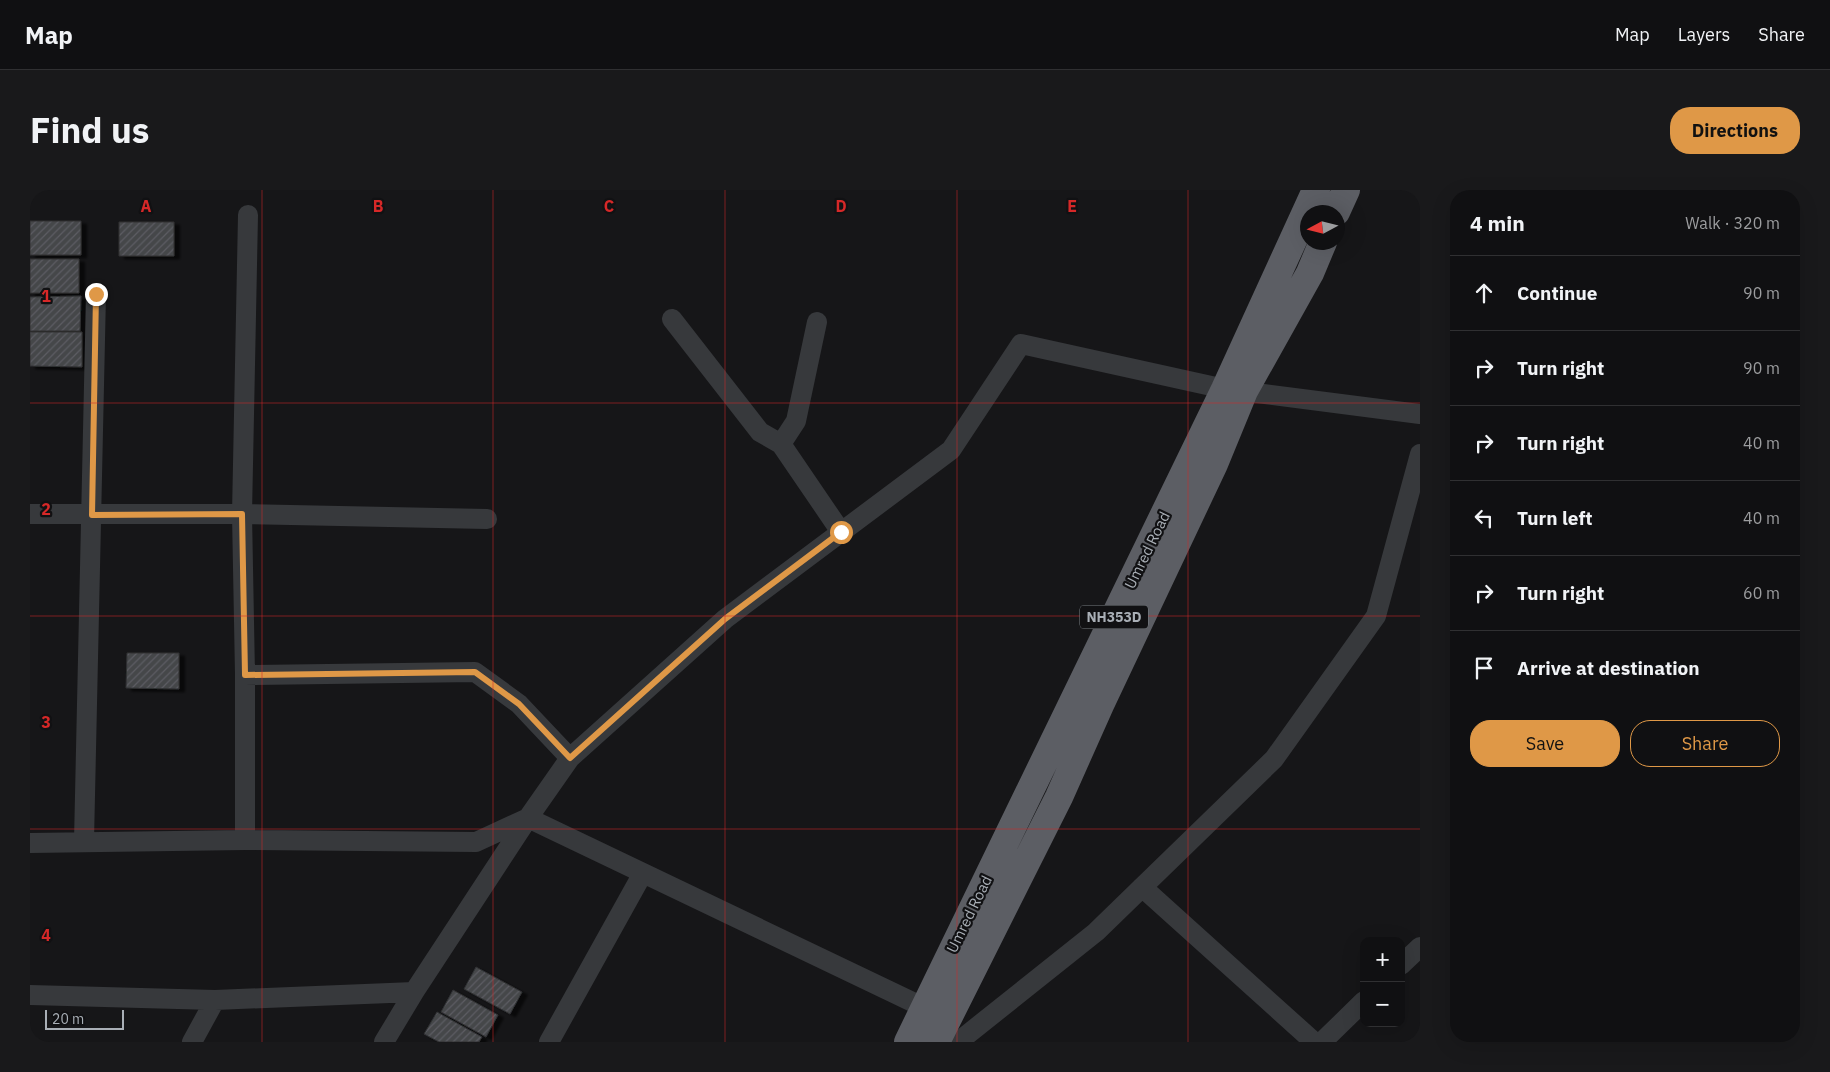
<!DOCTYPE html>
<meta charset="utf-8">
<style>
:root{--surface:#101012;--page:#19191b;--text:#f1f3f6;--muted:#9c9d9f;--line:#303032;--accent:#df9847}
body{margin:0;font-family:"IBM Plex Sans",sans-serif;background:var(--page);color:var(--text)}
.controls{position:absolute;right:15px;bottom:15px;display:grid;overflow:hidden;border-radius:10px;box-shadow:0 5px 20px #0002}
.controls button{width:45px;height:45px;display:grid;place-items:center;padding:0;border:0;border-bottom:1px solid var(--line);background:var(--surface);color:var(--text);font:25px sans-serif}
.compass{position:absolute;left:1270px;top:15px;width:45px;height:45px;border-radius:50%;background:var(--surface);box-shadow:0 5px 20px #0002;rotate:263deg}
.scale{position:absolute;left:15px;bottom:12px;width:79px;box-sizing:border-box;padding-left:5px;border:2px solid #a9afb6;border-top:0;font-size:14px;line-height:18px;white-space:nowrap;color:#a9afb6;-webkit-text-stroke:4px #111113;paint-order:stroke}
.stop{position:absolute;width:15px;height:15px;margin:-11px;border:4px solid #df9847;border-radius:50%;background:#fff}
.stop.end{background:#df9847;border-color:#fff;box-shadow:0 1px 5px #0008}
.list{margin:0;padding:0;list-style:none}
h2{display:flex;justify-content:space-between;align-items:center;height:65px;margin:0;padding:0 20px;font-size:21px}
h2 small{font-size:16px;font-weight:400;color:var(--muted)}
.list li{display:grid;grid-template-columns:32px 1fr auto;gap:15px;align-items:center;box-sizing:border-box;height:75px;padding:0 20px;border-top:1px solid var(--line)}
.list b{display:block;font-size:19px;white-space:nowrap}
.list em{font-size:16px;font-style:normal;color:var(--muted)}
.actions{display:flex;gap:10px;padding:15px 20px}
.actions a{flex:1;padding:11px 0;border:1px solid var(--accent);border-radius:20px;text-align:center;font-size:18px;color:var(--accent)}
.actions .main{background:var(--accent);color:#111}
.icon{flex:none;width:28px;height:28px;fill:none;stroke:currentColor;stroke-width:2;stroke-linecap:round;stroke-linejoin:round}
.map{position:relative;flex:none;width:1390px;height:852px;overflow:hidden;border-radius:20px}
header{display:flex;align-items:center;gap:30px;box-sizing:border-box;height:70px;padding:0 25px;background:var(--surface);border-bottom:1px solid var(--line)}
header strong{font-size:24px}
nav{display:flex;gap:28px;margin-inline-start:auto;font-size:18px}
.intro{display:flex;align-items:center;justify-content:space-between;box-sizing:border-box;height:120px;padding:0 30px}
h1{margin:0;font-size:35px}
.button{padding:12px 22px;border-radius:20px;background:var(--accent);color:#111;font-size:18px;font-weight:700}
main{display:flex;gap:30px;padding:0 30px}
aside{flex:1;background:var(--surface);border-radius:20px;box-shadow:0 5px 20px #0002}
.map>svg:first-child{display:block}
</style>
<header>
<strong>Map</strong>
<nav><a>Map</a><a>Layers</a><a>Share</a></nav>
</header>
<div class="intro"><h1>Find us</h1><a class="button">Directions</a></div>
<main>
<div class="map">
<svg width="1390" height="852" viewBox="0 0 1390 852">
<defs>
<pattern id="building-hatch" width="6" height="6" patternUnits="userSpaceOnUse" patternTransform="scale(1.25)"><rect width="6" height="6" fill="#45464a"/><path d="M-1 1l2-2M0 6l6-6M5 7l2-2" fill="none" stroke="#5d5e62"/></pattern>
<filter id="shadow"><feDropShadow dx="5.5" dy="3" stdDeviation="1" flood-color="#0009"/></filter>
</defs>
<rect width="100%" height="100%" fill="#161618"/>
<!-- building -->
<path fill="url(#building-hatch)" stroke="#303133" filter="url(#shadow)" d="M0,31H51V65H0Z
M89,32H144V66H89Z
M0,69H49V103H0Z
M51,106L50,141H0V107Z
M0,142H52V177L0,176Z
M97,463H149V499L96,498Z
M446,777L492,802L480,824L434,799Z
M423,800L468,825L456,847L411,822Z
M407,822L452,847L449,852H409L394,844Z"/>
<g fill="none" stroke-linecap="round" stroke-linejoin="round">
<!-- minor -->
<path stroke="#37393c" stroke-width="20" d="M642,129L730,242L751,254L811,342
M751,254L766,231L787,132
M0,324H212L457,329
M215,485L445,482L489,514L540,568L498,628L384,802
M540,568L695,429L921,260L991,154L1195,199L1390,224
M498,628L893,817L906,825
M215,650V485L212,324L218,25
M54,651L66,104
M0,653L215,650L446,652L498,628
M1112,697L1284,852
M1371,775L1390,757
M0,805L185,810L162,852
M185,810L384,802L354,852
M519,852L613,683
M928,852L1066,742L1244,569L1346,426L1390,264
M1292,852L1334,811"/>
<!-- trunk -->
<path stroke="#5c5e64" stroke-width="28" d="M1306,22L1316,0
M878,852L1195,199L1286,0
M906,852L1029,607L1070,515L1184,274L1214,201L1280,83L1293,52"/>
</g>
<g fill="none" stroke-linecap="round" stroke-linejoin="round">
<!-- route -->
<path stroke="#df9847" stroke-width="6" d="M66,104L62,325L212,324L215,485L445,482L489,514L540,568L695,429L811,342"/>
</g>
<!-- grid -->
<path fill="none" stroke="#d62828" stroke-width="1" stroke-opacity="0.55" d="M232,0V852M463,0V852M695,0V852M927,0V852M1158,0V852M0,213H1390M0,426H1390M0,639H1390"/>
<g text-anchor="middle" dominant-baseline="central" stroke-width="4.5" stroke-linejoin="round" paint-order="stroke">
<!-- shield labels -->
<rect fill="#111113" stroke="#7b8085" stroke-width="1" x="1050" y="415.5" width="68" height="23" rx="4"/>
<g font-size="14" font-weight="bold" fill="#a9afb6">
<text x="1084" y="427">NH353D</text>
</g>
<!-- street labels -->
<g font-size="15" fill="#a9afb6" stroke="#111113">
<text transform="translate(1117 360) rotate(-64)">Umred Road</text>
<text transform="translate(939 724) rotate(-64)">Umred Road</text>
</g>
</g>
<g font-size="16" text-anchor="middle" font-weight="bold" fill="#d62828" stroke="#111113" stroke-width="4.5" stroke-linejoin="round" paint-order="stroke">
<text x="116" y="22">A</text>
<text x="348" y="22">B</text>
<text x="579" y="22">C</text>
<text x="811" y="22">D</text>
<text x="1042" y="22">E</text>
<text x="16" y="112">1</text>
<text x="16" y="325">2</text>
<text x="16" y="538">3</text>
<text x="16" y="751">4</text>
</g>
</svg>
<div class="controls">
<button>+</button>
<button>−</button>
</div>
<svg class="compass" viewBox="-18 -18 36 36"><path d="M0-13l5 13h-10z" fill="#e53935"/><path d="M0 13l5-13h-10z" fill="#9c9d9f"/></svg>
<div class="scale">20 m</div>
<div class="stop" style="left:811px;top:342px"></div>
<div class="stop end" style="left:66px;top:104px"></div>
</div>
<aside>
<h2>4 min<small>Walk · 320 m</small></h2>
<ul class="list">
<li><svg class="icon" aria-label="ahead" viewBox="0 0 24 24"><path d="M12 20V5M6 11l6-6 6 6"/></svg><div><b>Continue</b></div><em>90 m</em></li>
<li><svg class="icon" aria-label="right" viewBox="0 0 24 24"><path d="M7 20v-9h11M14 6l5 5-5 5"/></svg><div><b>Turn right</b></div><em>90 m</em></li>
<li><svg class="icon" aria-label="right" viewBox="0 0 24 24"><path d="M7 20v-9h11M14 6l5 5-5 5"/></svg><div><b>Turn right</b></div><em>40 m</em></li>
<li><svg class="icon" aria-label="left" viewBox="0 0 24 24"><path d="M17 20v-9H6M10 6l-5 5 5 5"/></svg><div><b>Turn left</b></div><em>40 m</em></li>
<li><svg class="icon" aria-label="right" viewBox="0 0 24 24"><path d="M7 20v-9h11M14 6l5 5-5 5"/></svg><div><b>Turn right</b></div><em>60 m</em></li>
<li><svg class="icon" aria-label="arrive" viewBox="0 0 24 24"><path d="M6 21V4h12l-3 4 3 4H6"/></svg><div><b>Arrive at destination</b></div></li>
</ul>
<div class="actions"><a class="main">Save</a><a>Share</a></div>
</aside>
</main>
